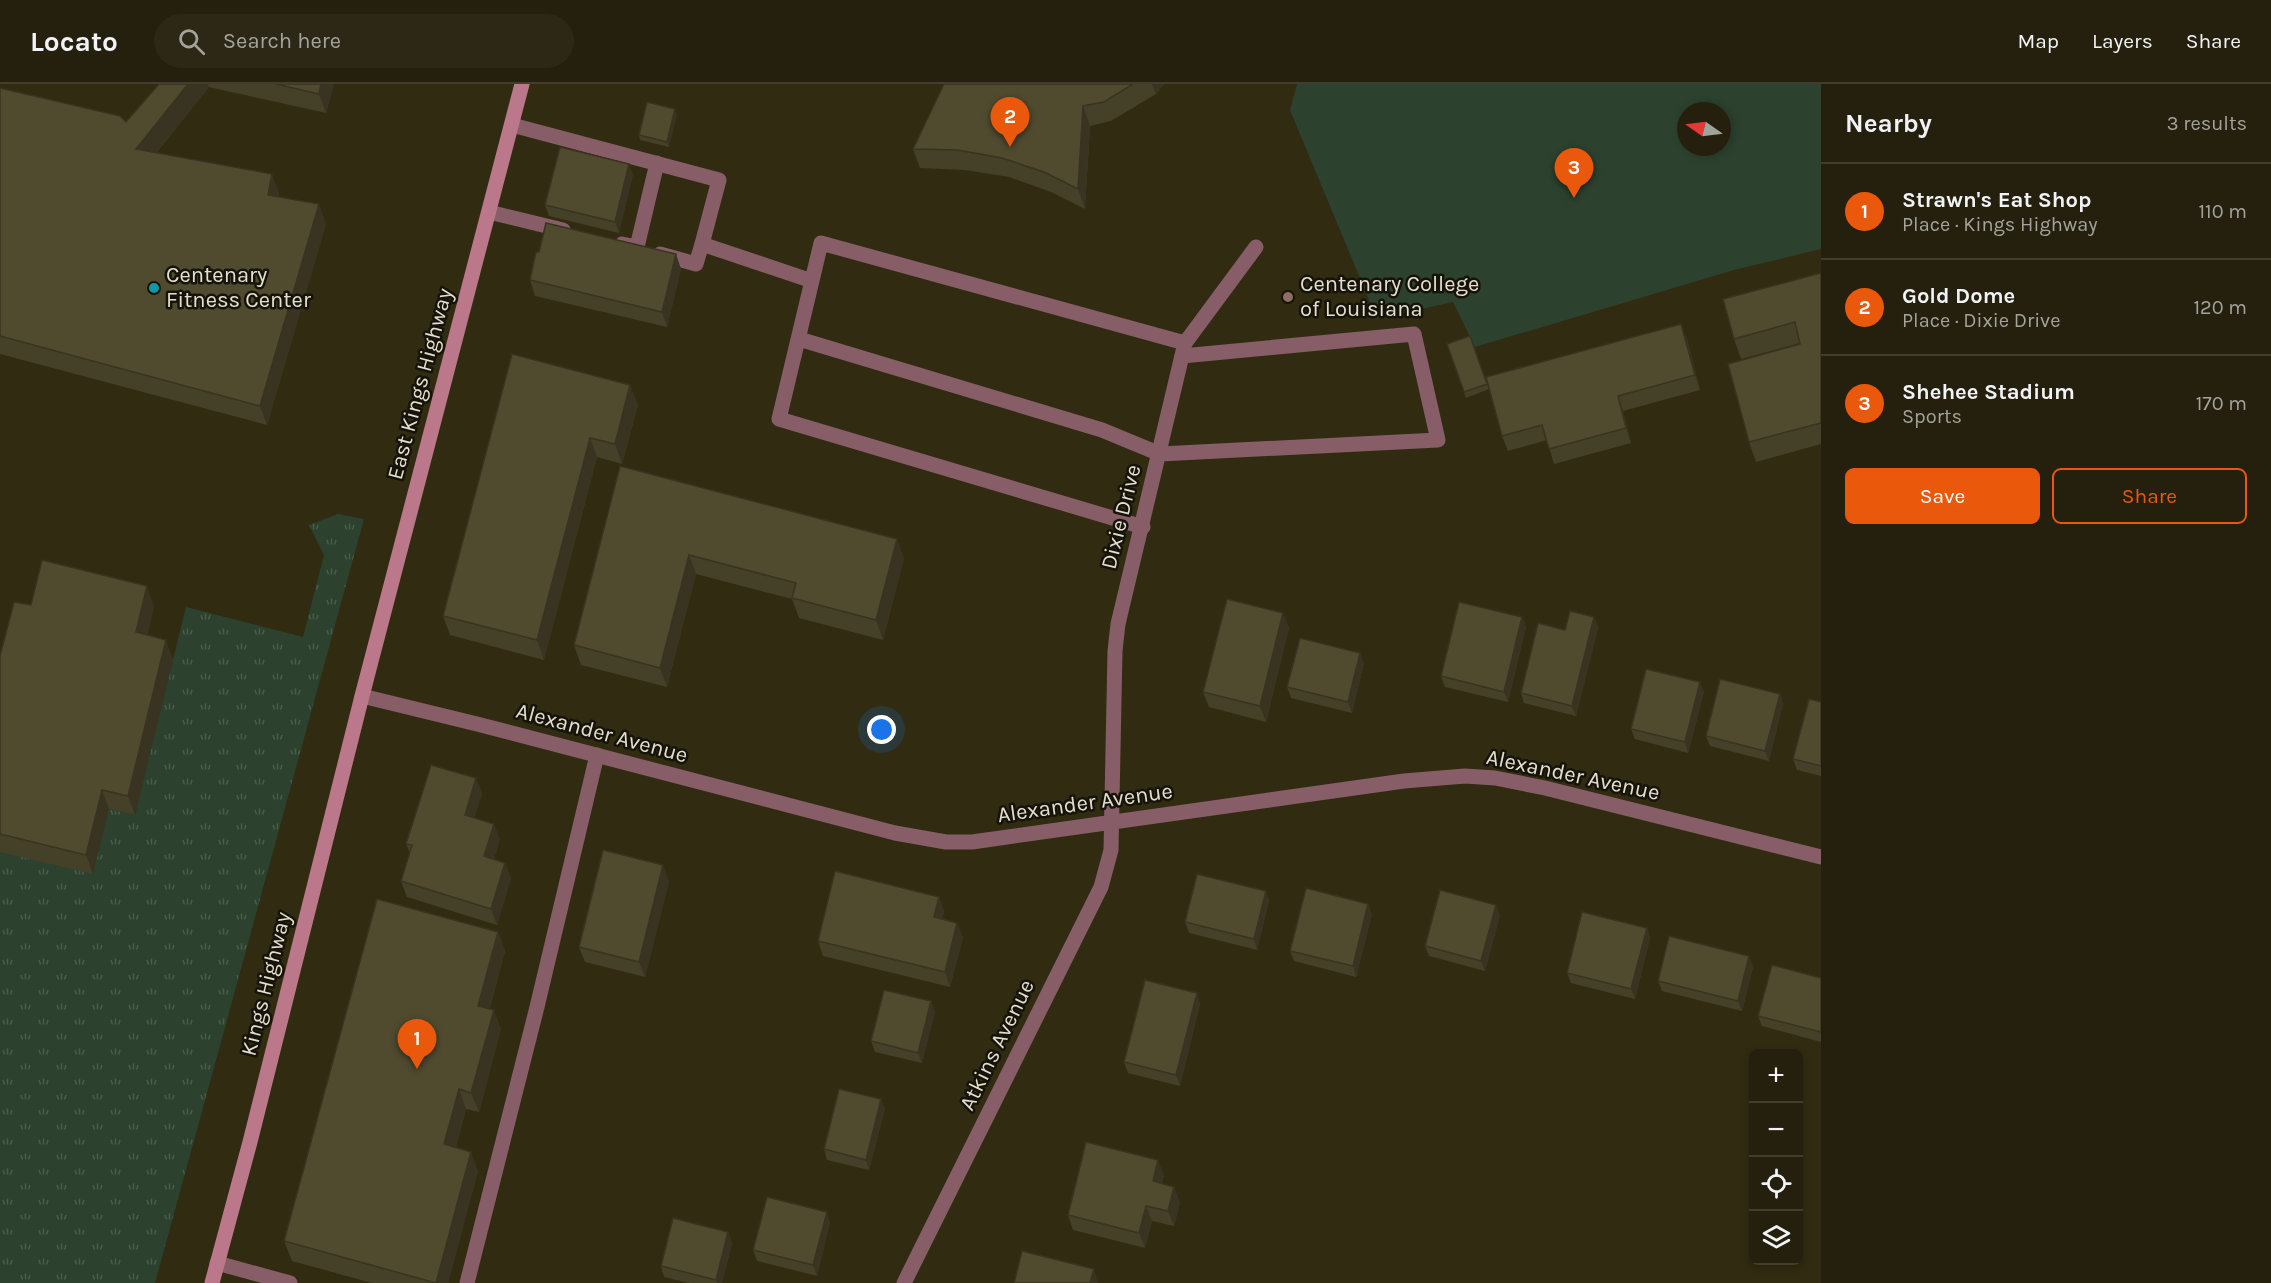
<!DOCTYPE html>
<meta charset="utf-8">
<style>
:root{--surface:#25200d;--page:#2d2816;--text:#f1f3f6;--muted:#a3a39d;--line:#423e2e;--accent:#ea580c}
body{margin:0;font-family:Karla,sans-serif;background:var(--page);color:var(--text)}
.controls{position:absolute;right:18px;bottom:18px;display:grid;overflow:hidden;border-radius:9px;box-shadow:0 3px 9px #0003}
.controls button{width:54px;height:54px;display:grid;place-items:center;padding:0;border:0;border-bottom:2px solid var(--line);background:var(--surface);color:var(--text);font:30px sans-serif}
.compass{position:absolute;left:1677px;top:18px;width:54px;height:54px;border-radius:50%;background:var(--surface);box-shadow:0 3px 9px #0003;rotate:284deg}
.you{position:absolute;left:882px;top:646px;width:21px;height:21px;margin:-15px;border:4px solid #fff;border-radius:50%;background:#1a73e8;box-shadow:0 0 0 9px #1a73e833}
.badge{display:grid;place-items:center;width:39px;height:39px;border-radius:50%;background:var(--accent);color:#fff;font-size:20px;font-weight:700}
.pin{position:absolute;translate:-50% -50px;filter:drop-shadow(0 2px 3px #0008)}
.pin::after{content:'';position:absolute;top:32px;width:21px;height:18px;background:inherit;clip-path:polygon(0 0,100% 0,50% 100%)}
.list{margin:0;padding:0;list-style:none}
h2{display:flex;justify-content:space-between;align-items:center;height:78px;margin:0;padding:0 24px;font-size:26px}
h2 small{font-size:20px;font-weight:400;color:var(--muted)}
.list li{display:grid;grid-template-columns:39px 1fr auto;gap:18px;align-items:center;box-sizing:border-box;height:96px;padding:0 24px;border-top:2px solid var(--line)}
.list b{display:block;font-size:22px;white-space:nowrap}
.list p{margin:0;font-size:20px;white-space:nowrap;color:var(--muted)}
.list em{font-size:20px;font-style:normal;color:var(--muted)}
.actions{display:flex;gap:12px;padding:18px 24px}
.actions a{flex:1;padding:14px 0;border:2px solid var(--accent);border-radius:9px;text-align:center;font-size:21px;color:var(--accent)}
.actions .main{background:var(--accent);color:#fff}
.icon{flex:none;width:33px;height:33px;fill:none;stroke:currentColor;stroke-width:2;stroke-linecap:round;stroke-linejoin:round}
.map{position:relative;flex:none;width:1821px;height:1199px;overflow:hidden}
header{display:flex;align-items:center;gap:36px;box-sizing:border-box;height:84px;padding:0 30px;background:var(--surface);border-bottom:2px solid var(--line)}
header strong{font-size:28px}
nav{display:flex;gap:33px;margin-inline-start:auto;font-size:21px}
.search{width:420px;height:54px;background:var(--page);display:flex;align-items:center;gap:15px;box-sizing:border-box;padding:0 21px;border-radius:33px;color:var(--muted);font-size:22px}
main{display:flex}
aside{flex:1;background:var(--surface)}
.map>svg:first-child{display:block}
</style>
<header>
<strong>Locato</strong>
<div class="search"><svg class="icon" aria-label="search" viewBox="0 0 24 24"><circle cx="10" cy="10" r="6"/><path d="M15 15l6 6"/></svg>Search here</div>
<nav><a>Map</a><a>Layers</a><a>Share</a></nav>
</header>
<main>
<div class="map">
<svg width="1821" height="1199" viewBox="0 0 1821 1199">
<defs>
<pattern id="grass-tufts" width="24" height="20" patternUnits="userSpaceOnUse" patternTransform="scale(1.5)"><rect width="24" height="20" fill="#2c412e"/><path d="M3 7l-1-3M5 7V3M7 7l1-3M15 17l-1-3M17 17v-4M19 17l1-3" fill="none" stroke="#4a5c4b"/></pattern>
</defs>
<rect width="100%" height="100%" fill="#312b11"/>
<!-- grass -->
<path fill="url(#grass-tufts)" d="M338,430L364,435L155,1199H0V767L109,725L135,731L186,523L303,553L324,471L309,441Z"/>
<!-- pitch -->
<path fill="#2c412e" fill-rule="evenodd" d="M1297,0H1821V165L1734,186L1475,263L1453,218L1377,235L1290,26ZM1686,27H1722V63H1686Z"/>
<g fill="none" stroke-linecap="round" stroke-linejoin="round">
<!-- lane -->
<path stroke="#875d68" stroke-width="15" d="M512,41L719,96L702,160L812,197
M489,128L563,146
M622,160L637,163L657,79
M660,170L696,180L702,160
M799,255L1102,346L1160,370L1438,356L1414,250L1182,272
M1143,443L779,335L821,159L1185,259
M217,1179L290,1199
M467,1199L537,923L597,671"/>
<!-- street -->
<path stroke="#875d68" stroke-width="15" d="M362,612L477,640L895,749L946,758H972L1404,697L1465,692L1495,694L1545,704L1821,773
M904,1199L1101,803L1111,766L1115,567L1118,540L1185,259L1256,163"/>
<!-- secondary -->
<path stroke="#bb788a" stroke-width="15" d="M212,1199L250,1058L362,612L522,0"/>
</g>
<!-- wall -->
<path fill="#454028" d="M159,0H334L326,29L209,3L156,69L279,109V113L326,140L267,341L0,270V4L126,38Z
M944,0H1164L1156,10L1111,37L1090,42L1085,125L1051,108L1009,93L965,86L920,84L913,65Z
M677,30L669,63L640,56L639,51Z
M633,90L619,149L549,132L545,121Z
M539,168L681,185L667,243L535,212L530,196Z
M1821,189V360L1756,378L1749,358L1800,260V259L1741,275L1734,255Z
M1470,252L1489,305L1466,314L1447,260Z
M1687,255L1700,306L1623,327L1631,359L1554,380L1547,356L1508,367L1502,352Z
M512,270L638,321L622,380L597,373L544,576L450,551L443,532Z
M620,382L904,474L883,556L799,534L792,515L696,490L667,603L581,581L574,561Z
M31,521L154,522L147,551L173,575L135,731L109,725L93,790L0,768V572Z
M1283,529L1289,544L1266,638L1209,623L1203,608Z
M1522,533L1526,543L1508,618L1445,603L1441,592Z
M1594,533L1598,544L1576,632L1524,619L1521,609L1565,546Z
M1364,579L1352,629L1291,614L1287,603Z
M1704,608L1688,669L1635,655L1631,645Z
M1780,610L1783,620L1769,677L1710,662L1706,652Z
M1821,618V692L1797,686L1793,675Z
M476,694L482,710L474,734L500,755L494,775L505,779L511,794L497,841L407,813L401,797L410,769L406,760Z
M669,797L645,893L585,878L579,863Z
M1266,807L1269,817L1257,866L1189,849L1185,838Z
M939,813L944,828L942,835L957,839L963,854L950,903L823,872L818,857Z
M1372,830L1356,893L1294,877L1290,867Z
M1500,831L1485,887L1429,872L1425,862Z
M1647,844L1650,854L1635,915L1571,899L1567,889Z
M498,848L505,867L490,924L501,945L479,1028L466,1025L456,1063L478,1087L448,1199H372L292,1177L284,1157Z
M1749,872L1753,883L1742,927L1662,907L1658,897Z
M1821,894V958L1762,942L1758,932Z
M1197,909L1200,920L1180,1002L1128,989L1124,978Z
M931,917L935,928L922,979L875,968L871,957Z
M881,1015L885,1025L869,1086L827,1076L824,1065Z
M1164,1091L1162,1099L1180,1118L1174,1142L1152,1137L1145,1164L1073,1146L1068,1131Z
M830,1138L817,1192L757,1177L753,1166Z
M728,1148L732,1159L722,1199H689L664,1193L661,1182Z"/>
<!-- shaded-wall -->
<path fill="#383421" d="M188,0H208L209,3L143,84L136,65Z
M321,0H334L326,29L319,10Z
M1152,0H1164L1156,10Z
M1083,22L1090,42L1085,125L1078,105Z
M675,25L677,30L669,63L667,58Z
M629,80L633,90L619,149L615,138Z
M272,90L279,109L275,131L268,111Z
M319,120L326,140L267,341L260,322Z
M676,170L681,185L667,243L662,228Z
M1681,240L1687,255L1700,306L1695,291Z
M630,301L638,321L622,380L615,360Z
M1618,312L1623,327L1631,359L1626,344Z
M590,354L597,373L544,576L537,556Z
M897,455L904,474L883,556L876,536Z
M689,471L696,490L667,603L660,584Z
M147,502L154,522L144,568L136,548Z
M1283,529L1289,544L1266,638L1260,622Z
M1522,533L1526,543L1508,618L1504,608Z
M1594,533L1598,544L1576,632L1572,622Z
M166,556L173,575L135,731L128,712Z
M1360,569L1364,579L1352,629L1348,618Z
M1700,598L1704,608L1688,669L1685,658Z
M1780,610L1783,620L1769,677L1765,667Z
M476,694L482,710L471,746L465,731Z
M102,706L109,725L93,790L86,771Z
M494,740L500,755L490,788L484,772Z
M505,779L511,794L497,841L491,825Z
M663,781L669,797L645,893L639,878Z
M1266,807L1269,817L1257,866L1254,855Z
M939,813L944,828L939,848L934,833Z
M1368,820L1372,830L1356,893L1353,882Z
M1496,821L1500,831L1485,887L1481,877Z
M957,839L963,854L950,903L945,888Z
M1647,844L1650,854L1635,915L1631,905Z
M498,848L505,867L485,941L478,922Z
M1749,872L1753,883L1742,927L1738,917Z
M1197,909L1200,920L1180,1002L1176,991Z
M931,917L935,928L922,979L918,969Z
M494,926L501,945L479,1028L471,1009Z
M459,1005L466,1025L451,1080L444,1060Z
M881,1015L885,1025L869,1086L866,1076Z
M471,1068L478,1087L448,1199H436Z
M1158,1076L1164,1091L1159,1112L1153,1097Z
M1174,1103L1180,1118L1174,1142L1168,1127Z
M1146,1122L1152,1137L1145,1164L1139,1149Z
M827,1128L830,1138L817,1192L813,1181Z
M728,1148L732,1159L722,1199H717L716,1196Z
M1094,1185L1098,1199H1090Z"/>
<!-- building -->
<path fill="#504a2f" stroke="#383421" stroke-width="1.5" d="M159,0H188L136,65L272,90L268,111L319,120L260,322L0,252V4L120,32L126,38Z
M276,0H321L319,10Z
M944,0H1133L1104,18L1083,22L1078,105L1044,88L1002,74L958,66L913,65Z
M647,18L675,25L667,58L639,51Z
M560,63L629,80L615,138L545,121Z
M546,139L676,170L662,228L530,196L536,168H539Z
M1821,189V339L1749,358L1728,280L1800,260L1795,238L1734,255L1723,215Z
M1681,240L1695,291L1618,312L1626,344L1549,365L1542,341L1502,352L1486,293Z
M1470,252L1487,300L1464,308L1447,260Z
M512,270L630,301L615,360L590,354L537,556L443,532Z
M620,382L897,455L876,536L792,514L796,499L689,471L660,584L574,561Z
M42,476L147,502L136,548L166,556L128,712L102,706L86,771L0,750V572L14,518L31,521Z
M1227,515L1283,529L1260,622L1203,608Z
M1459,518L1522,533L1504,608L1441,592Z
M1570,527L1594,533L1572,622L1521,609L1538,539L1565,546Z
M1300,554L1360,569L1348,618L1287,603Z
M1646,585L1700,598L1685,658L1631,645Z
M1720,595L1780,610L1765,667L1706,652Z
M1809,615L1821,618V682L1793,675Z
M431,681L476,694L465,731L494,740L484,772L505,779L491,825L401,797L412,761L406,760Z
M603,766L663,781L639,878L579,863Z
M835,787L939,813L934,833L957,839L945,888L818,857Z
M1197,790L1266,807L1254,855L1185,838Z
M1306,804L1368,820L1353,882L1290,867Z
M1440,806L1496,821L1481,877L1425,862Z
M377,815L498,848L478,922L494,926L471,1009L459,1005L444,1060L471,1068L436,1199L284,1157Z
M1582,828L1647,844L1631,905L1567,889Z
M1669,852L1749,872L1738,917L1658,897Z
M1772,881L1821,894V948L1758,932Z
M1145,896L1197,909L1176,991L1124,978Z
M884,906L931,917L918,969L871,957Z
M839,1005L881,1015L866,1076L824,1065Z
M1086,1058L1158,1076L1153,1097L1174,1103L1168,1127L1146,1122L1139,1149L1068,1131Z
M767,1113L827,1128L813,1181L753,1166Z
M673,1134L728,1148L716,1196L661,1182Z
M1022,1167L1094,1185L1090,1199H1014Z"/>
<!-- markers -->
<circle fill="#0f9aa8" stroke="#161309" stroke-width="2" cx="154" cy="204" r="6"/>
<circle fill="#8d6e63" stroke="#161309" stroke-width="2" cx="1288" cy="213" r="6"/>
<g text-anchor="middle" dominant-baseline="central" stroke-width="5" stroke-linejoin="round" paint-order="stroke">
<!-- poi labels -->
<g font-size="22" fill="#e3dfd0" stroke="#161309" text-anchor="start">
<text x="166" y="191">Centenary<tspan x="166" dy="25">Fitness Center</tspan></text>
<text x="1300" y="200">Centenary College<tspan x="1300" dy="25">of Louisiana</tspan></text>
</g>
<!-- street labels -->
<g font-size="22" fill="#e3dfd0" stroke="#161309">
<text transform="translate(420 300) rotate(-75)">East Kings Highway</text>
<text transform="translate(1121 433) rotate(-76)">Dixie Drive</text>
<text transform="translate(602 649) rotate(15)">Alexander Avenue</text>
<text transform="translate(1573 691) rotate(12)">Alexander Avenue</text>
<text transform="translate(1085 719) rotate(-8)">Alexander Avenue</text>
<text transform="translate(266 900) rotate(-76)">Kings Highway</text>
<text transform="translate(997 961) rotate(-64)">Atkins Avenue</text>
</g>
</g>
</svg>
<div class="controls">
<button>+</button>
<button>−</button>
<button><svg class="icon" aria-label="locate" viewBox="0 0 24 24"><circle cx="12" cy="12" r="6"/><path d="M12 2v4M12 18v4M2 12h4M18 12h4"/></svg></button>
<button><svg class="icon" aria-label="layers" viewBox="0 0 24 24"><path d="M12 4l9 5-9 5-9-5zM3 14l9 5 9-5"/></svg></button>
</div>
<svg class="compass" viewBox="-18 -18 36 36"><path d="M0-13l5 13h-10z" fill="#e53935"/><path d="M0 13l5-13h-10z" fill="#a3a39d"/></svg>
<div class="you"></div>
<div class="pin badge" style="left:417px;top:985px">1</div>
<div class="pin badge" style="left:1010px;top:63px">2</div>
<div class="pin badge" style="left:1574px;top:114px">3</div>
</div>
<aside>
<h2>Nearby<small>3 results</small></h2>
<ul class="list">
<li><span class="badge">1</span><div><b>Strawn's Eat Shop</b><p>Place · Kings Highway</p></div><em>110 m</em></li>
<li><span class="badge">2</span><div><b>Gold Dome</b><p>Place · Dixie Drive</p></div><em>120 m</em></li>
<li><span class="badge">3</span><div><b>Shehee Stadium</b><p>Sports</p></div><em>170 m</em></li>
</ul>
<div class="actions"><a class="main">Save</a><a>Share</a></div>
</aside>
</main>
